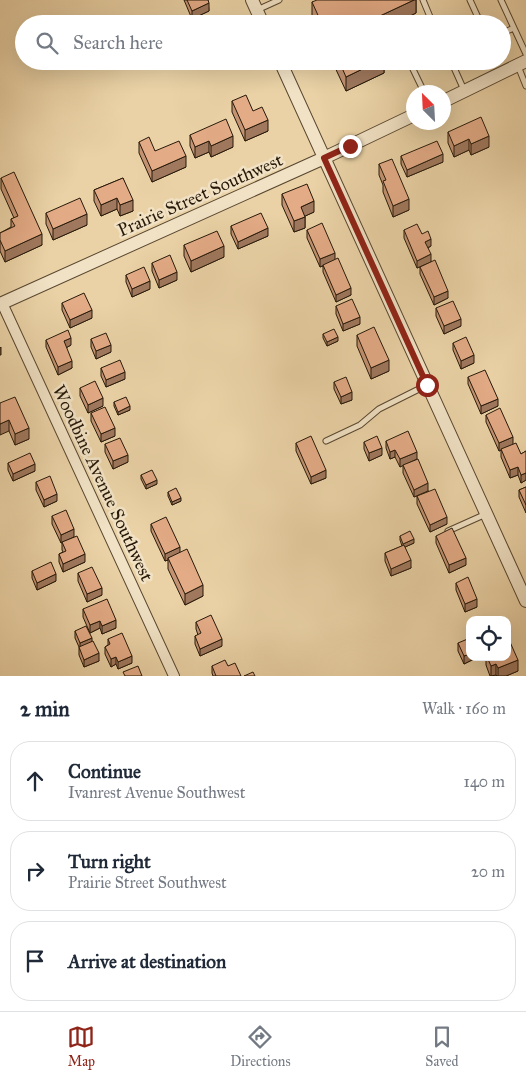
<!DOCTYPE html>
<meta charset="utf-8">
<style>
:root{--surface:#fff;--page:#f6f6f7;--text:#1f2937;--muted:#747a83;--line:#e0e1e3;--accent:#8f2418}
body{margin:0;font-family:"IM FELL Great Primer",serif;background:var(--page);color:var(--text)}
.controls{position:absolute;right:15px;bottom:15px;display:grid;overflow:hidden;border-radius:10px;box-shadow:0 5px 20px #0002}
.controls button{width:45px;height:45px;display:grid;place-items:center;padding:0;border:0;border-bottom:1px solid var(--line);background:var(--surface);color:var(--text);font:25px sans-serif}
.compass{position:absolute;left:406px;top:85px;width:45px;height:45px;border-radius:50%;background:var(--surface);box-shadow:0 5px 20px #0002;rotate:336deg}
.stop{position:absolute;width:15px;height:15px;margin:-11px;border:4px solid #8f2418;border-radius:50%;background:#fff}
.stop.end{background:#8f2418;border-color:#fff;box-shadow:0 1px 5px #0008}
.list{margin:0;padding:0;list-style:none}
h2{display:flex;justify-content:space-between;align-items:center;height:65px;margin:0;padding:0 20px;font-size:21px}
h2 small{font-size:16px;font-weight:400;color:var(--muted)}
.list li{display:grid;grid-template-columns:32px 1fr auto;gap:15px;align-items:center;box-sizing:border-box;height:80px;margin:0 10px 10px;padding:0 10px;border:1px solid var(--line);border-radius:20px}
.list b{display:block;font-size:19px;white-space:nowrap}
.list p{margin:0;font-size:16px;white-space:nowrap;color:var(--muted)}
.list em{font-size:16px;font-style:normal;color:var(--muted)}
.icon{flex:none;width:28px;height:28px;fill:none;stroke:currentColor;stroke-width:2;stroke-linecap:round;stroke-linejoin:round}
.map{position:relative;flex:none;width:526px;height:676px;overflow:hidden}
.search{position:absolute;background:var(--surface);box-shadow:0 5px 20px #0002;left:15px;right:15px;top:15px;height:55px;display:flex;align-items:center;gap:12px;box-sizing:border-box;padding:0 18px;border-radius:28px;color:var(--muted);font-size:19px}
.sheet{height:335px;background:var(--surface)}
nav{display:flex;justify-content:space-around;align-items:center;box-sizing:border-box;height:70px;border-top:1px solid var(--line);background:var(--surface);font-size:14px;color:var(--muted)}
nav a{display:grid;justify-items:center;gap:2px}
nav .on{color:var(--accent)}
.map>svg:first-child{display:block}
</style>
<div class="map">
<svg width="526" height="676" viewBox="0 0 526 676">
<rect width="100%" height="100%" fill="#ead2a6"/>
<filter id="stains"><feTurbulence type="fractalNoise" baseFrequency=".004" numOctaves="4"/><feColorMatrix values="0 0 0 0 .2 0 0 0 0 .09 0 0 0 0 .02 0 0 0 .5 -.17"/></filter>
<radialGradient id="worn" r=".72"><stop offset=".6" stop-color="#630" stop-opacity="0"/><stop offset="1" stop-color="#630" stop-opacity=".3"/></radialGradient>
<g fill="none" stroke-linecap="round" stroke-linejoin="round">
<!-- service casing -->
<g stroke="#584730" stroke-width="7">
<path id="service" d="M423,0L433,24
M470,0L481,24
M501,0L526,54
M257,10L279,0
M420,24L431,19
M502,33L514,28
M409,61L424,92
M451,61L464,90
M518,66L526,86
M326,441L360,425L379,409L427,385
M448,531L486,514"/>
</g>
<!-- minor casing -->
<g stroke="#584730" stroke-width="12">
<path id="minor" d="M2,303L174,676"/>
</g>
<!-- tertiary casing -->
<g stroke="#584730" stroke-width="14">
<path id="tertiary" d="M252,0L263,24
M280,61L526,601
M444,101L526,61
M0,304L324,158L414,115"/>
</g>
<!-- service -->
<use href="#service" stroke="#f1e2c5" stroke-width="5"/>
<!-- minor -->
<use href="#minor" stroke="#f1e2c5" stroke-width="10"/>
<!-- tertiary -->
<use href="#tertiary" stroke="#f1e2c5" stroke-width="12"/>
</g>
<!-- wall -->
<path fill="#c39373" stroke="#271909" d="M184,0H208L209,11L192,19Z
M416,0V13L394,24H315L312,17V2Z
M332,61H384V73L346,91Z
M232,101L253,111L268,131L245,141L232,112Z
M448,132L489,147L471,155L469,150L454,157L448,143Z
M190,135L233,147L211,157L209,152L195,158L190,146Z
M139,142L155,151L186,167L152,182L139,153Z
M401,156L443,162L407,177L401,164Z
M379,164L409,210L393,217L383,192V185L379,175Z
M1,178L42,245L5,262L0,251V233L11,227V219L14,218L1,189Z
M123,178L133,211L120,216L117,209L101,216L94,201V190Z
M282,194L314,212L305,216V228L294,232L282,205Z
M46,213L87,225L53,240L46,224Z
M231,226L268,236L238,249L231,234Z
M307,230L335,260L351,295L336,302L323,272V266L320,267L307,238Z
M404,230L422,234L431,246L428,248L431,262L448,298L434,305L420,274V267L417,268L404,238Z
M184,245L224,257L191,272L184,256Z
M152,263L177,280L159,288L152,271Z
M126,275L150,289L132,297L126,282Z
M62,303L92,318L70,328L62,310Z
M336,306L360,324L343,331L336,314Z
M436,308L461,326L444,334L436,316Z
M323,334L338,341L327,346L323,338Z
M357,335L389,371L371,379L357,346Z
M91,339L111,352L96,359L91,347Z
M46,340L71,345L66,348L72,368L58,375L46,347Z
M453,343L474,363L461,369L453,350Z
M101,368L125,379L106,387L101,376Z
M468,377L498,406L481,414L468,384Z
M334,382L352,400L341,404L334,389Z
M80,388L103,406L88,413L80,396Z
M114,402L130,410L118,415L114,406Z
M0,403L29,439L15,445L9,431Z
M91,413L115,436L101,442L91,421Z
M486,415L521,454L526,451V480L521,483L518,475L510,478L501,457V450L499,451L486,422Z
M386,441L417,459L428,491L414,497L403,473V465L400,467L395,457L390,459L386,448Z
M364,442L382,455L369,461L364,449Z
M296,443L326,478L311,484L296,451Z
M105,444L128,462L113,469L105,452Z
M8,463L35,471L13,481L8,470Z
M141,475L157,484L146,489L141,479Z
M36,482L57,501L44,507L36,490Z
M526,487V513L519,497V490Z
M168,492L181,501L172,505L168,496Z
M417,496L447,524L430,532L417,504Z
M52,516L74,537L61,543L52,524Z
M151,524L180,552L203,596L185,605L168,569V560L165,561L151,531Z
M400,536L414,543L405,547L411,568L391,576L385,561V553L402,546L400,540Z
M436,536L466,565L449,573L436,543Z
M62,542L85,562L63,572L59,562V554L63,552L62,550Z
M32,571L56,581L37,590L32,578Z
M78,573L102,595L87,602L78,581Z
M456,583L477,607L465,612L456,590Z
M83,609L116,628L102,634L100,628L90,633L83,617Z
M196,622L222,646L200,656L195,644V636L198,635L196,629Z
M75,631L92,641L99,661L84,667L79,655V647L75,638Z
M108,639L132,663L118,669L116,664L111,667L105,654V647L108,645Z
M458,643L478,657L464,664L458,651Z
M486,657H507L518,671L506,676H497L496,675L490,676L486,665Z
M212,666H228L241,676H213L212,673Z"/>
<!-- shaded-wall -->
<path fill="#9f785e" stroke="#271909" d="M414,0H416V13L394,24H367V22Z
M209,3V11L192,19V11Z
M379,61H384V73L346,91V77Z
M268,120V131L245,141V130Z
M233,136V147L211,157V146Z
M489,136V147L471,155V144Z
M469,139V150L454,157V146Z
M209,141V152L195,158V147Z
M443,154V162L407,177V170Z
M186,156V167L152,182V171Z
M117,198V209L101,216V205Z
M409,199V210L393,217V206Z
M133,200V211L120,216V205Z
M314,201V212L301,218V207Z
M87,214V225L53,240V229Z
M305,217V228L294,232V221Z
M268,228V236L238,249V242Z
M42,234V245L5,262V251Z
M431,239V246L425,249V242Z
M224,246V257L191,272V261Z
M335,253V260L320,267V259Z
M431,254V262L417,268V261Z
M177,272V280L159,288V280Z
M150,281V289L132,297V289Z
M351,288V295L336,302V295Z
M448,291V298L434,305V297Z
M92,310V318L70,328V320Z
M360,317V324L343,331V324Z
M461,319V326L444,334V326Z
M338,337V341L327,346V342Z
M71,338V345L64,349V341Z
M111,345V352L96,359V351Z
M1,347V355H0V348Z
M474,355V363L461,369V361Z
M389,360V371L371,379V368Z
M72,361V368L58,375V367Z
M125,372V379L106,387V380Z
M352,392V400L341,404V397Z
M103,398V406L88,413V405Z
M498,399V406L481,414V406Z
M130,406V410L118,415V412Z
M9,420V431L0,435V424Z
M29,428V439L15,445V434Z
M115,428V436L101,442V434Z
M513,437V445L499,451V443Z
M382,448V455L369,461V453Z
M395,450V457L390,459V452Z
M417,452V459L400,467V459Z
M128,455V462L113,469V461Z
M35,464V471L13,481V474Z
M518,467V475L510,478V470Z
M326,470V478L311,484V477Z
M526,473V480L521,483V475Z
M157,480V484L146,489V485Z
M428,483V491L414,497V490Z
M57,494V501L44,507V500Z
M181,498V501L172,505V502Z
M447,517V524L430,532V525Z
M74,529V537L61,543V535Z
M414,539V543L403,548V544Z
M180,547V554L168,558V560L165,561V554Z
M85,554V562L63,572V564Z
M466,558V565L449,573V565Z
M411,560V568L391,576V569Z
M56,574V581L37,590V583Z
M203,585V596L185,605V594Z
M102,588V595L87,602V594Z
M477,599V607L465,612V604Z
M116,620V628L102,634V626Z
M100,621V628L90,633V625Z
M92,638V645L80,650V643Z
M222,639V646L200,656V649Z
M99,653V661L84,667V660Z
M470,654V657H478L464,664V656Z
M132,656V663L118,669V662Z
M116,657V664L111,667V659Z
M518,660V671L506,676H498V668Z
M496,664V675L491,676V666Z"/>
<!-- building -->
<path fill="#e3ab86" stroke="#271909" d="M187,0H208L209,3L192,11Z
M317,0H414L367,22V24H322L312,2Z
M339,61H379L346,77Z
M246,95L253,111L262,107L268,120L245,130L232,101Z
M481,117L489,136L471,144L469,139L454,146L448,132Z
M226,119L233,136L211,146L209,141L195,147L190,135Z
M149,137L155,151L179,141L186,156L152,171L139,142Z
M437,141L443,154L407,170L401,156Z
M392,159L409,199L393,206L383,181L386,180L379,164Z
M14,172L42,234L5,251L0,240V233L15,226L11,219L18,216L1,178Z
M123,178L133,200L120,205L117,198L101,205L94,190Z
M307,184L314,201L301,207L305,217L294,221L282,194Z
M80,198L87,214L53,229L46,213Z
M261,213L268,228L238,242L231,226Z
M322,223L335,253L320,259L307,230Z
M417,224L422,234L428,231L431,239L425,242L431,254L417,261L404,230Z
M217,231L224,246L191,261L184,245Z
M170,255L177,272L159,280L152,263Z
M338,258L351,288L336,295L323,265Z
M435,260L448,291L434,297L420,267Z
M144,267L150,281L132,289L126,275Z
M84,293L92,310L70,320L62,303Z
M352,299L360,317L343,324L336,306Z
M453,301L461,319L444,326L436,308Z
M374,327L389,360L371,368L357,335Z
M334,329L338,337L327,342L323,334Z
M68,330L71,338L64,341L72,361L58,367L46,340Z
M106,333L111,345L96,351L91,339Z
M466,337L474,355L461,361L453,343Z
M120,360L125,372L106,380L101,368Z
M485,370L498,399L481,406L468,377Z
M346,377L352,392L341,397L334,382Z
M95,381L103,398L88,405L80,388Z
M15,397L29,428L15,434L9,420L0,424V403Z
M126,397L130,406L118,412L114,402Z
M105,407L115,428L101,434L91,413Z
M500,408L513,437L499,443L486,415Z
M408,431L417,452L400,459L395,450L390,452L386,441Z
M311,436L326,470L311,477L296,443Z
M377,436L382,448L369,453L364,442Z
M120,438L128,455L113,461L105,444Z
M516,443L521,454L526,451V473L521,475L518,467L510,470L501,449Z
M30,453L35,464L13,474L8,463Z
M418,459L428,483L414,490L403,465Z
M152,470L157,480L146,485L141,475Z
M50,476L57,494L44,500L36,482Z
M526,487V505L519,490Z
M176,488L181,498L172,502L168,492Z
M435,489L447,517L430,525L417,496Z
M66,510L74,529L61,535L52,516Z
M166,517L180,547L165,554L151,524Z
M452,528L466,558L449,565L436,536Z
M410,531L414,539L403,544L400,536Z
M77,536L85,554L63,564L59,554L66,551L62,542Z
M404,545L411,560L391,569L385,553Z
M187,549L203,585L185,594L168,558Z
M51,562L56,574L37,583L32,571Z
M92,567L102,588L87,594L78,573Z
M468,577L477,599L465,604L456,583Z
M107,599L116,620L102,626L100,621L90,625L83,609Z
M211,615L222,639L200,649L195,636L201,633L196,622Z
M86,626L92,638L80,643L75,631Z
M122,633L132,656L118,662L116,657L111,659L105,647L110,644L108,639Z
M470,638V654L464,656L458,643Z
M93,641L99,653L84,660L79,647Z
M510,642L518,660L498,668L496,664L491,666L487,657H507V643Z
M225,660L228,666L235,663L241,676H216L212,666Z
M138,666L142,676H125L123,672Z
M253,672L255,676H244Z"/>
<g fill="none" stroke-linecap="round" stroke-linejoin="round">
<!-- route -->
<path stroke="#8f2418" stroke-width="6" d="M350,146L324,158L427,385"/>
</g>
<g text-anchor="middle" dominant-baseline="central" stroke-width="5" stroke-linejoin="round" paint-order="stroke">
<!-- street labels -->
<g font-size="18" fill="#271909" stroke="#f1e2c5">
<text transform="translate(200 195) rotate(-24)">Prairie Street Southwest</text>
<text transform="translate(103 483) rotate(65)">Woodbine Avenue Southwest</text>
</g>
</g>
<rect width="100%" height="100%" filter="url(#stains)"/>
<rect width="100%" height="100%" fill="url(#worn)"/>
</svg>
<div class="controls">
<button><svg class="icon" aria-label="locate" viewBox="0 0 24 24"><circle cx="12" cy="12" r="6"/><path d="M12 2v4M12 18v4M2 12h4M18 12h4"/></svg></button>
</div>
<svg class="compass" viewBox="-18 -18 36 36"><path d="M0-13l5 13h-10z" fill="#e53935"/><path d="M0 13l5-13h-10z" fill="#747a83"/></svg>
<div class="stop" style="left:427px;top:385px"></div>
<div class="stop end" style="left:350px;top:146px"></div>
<div class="search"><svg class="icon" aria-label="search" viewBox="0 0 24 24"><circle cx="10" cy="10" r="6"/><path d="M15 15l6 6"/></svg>Search here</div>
</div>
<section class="sheet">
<h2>2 min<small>Walk · 160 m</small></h2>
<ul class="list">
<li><svg class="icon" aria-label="ahead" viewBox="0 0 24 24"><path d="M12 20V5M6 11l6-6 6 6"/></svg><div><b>Continue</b><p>Ivanrest Avenue Southwest</p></div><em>140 m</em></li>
<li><svg class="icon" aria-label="right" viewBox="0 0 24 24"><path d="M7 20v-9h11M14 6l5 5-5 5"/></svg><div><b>Turn right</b><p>Prairie Street Southwest</p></div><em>20 m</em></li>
<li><svg class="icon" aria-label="arrive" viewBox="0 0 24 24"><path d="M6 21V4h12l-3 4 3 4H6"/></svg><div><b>Arrive at destination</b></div></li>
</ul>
</section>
<nav>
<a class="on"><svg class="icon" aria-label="map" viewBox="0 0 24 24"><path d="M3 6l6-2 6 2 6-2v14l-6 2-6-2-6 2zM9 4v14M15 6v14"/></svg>Map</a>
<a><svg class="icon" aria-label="directions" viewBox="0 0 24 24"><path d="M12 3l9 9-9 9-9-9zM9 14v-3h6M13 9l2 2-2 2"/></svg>Directions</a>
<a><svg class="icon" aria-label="saved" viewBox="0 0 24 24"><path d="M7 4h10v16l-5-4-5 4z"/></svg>Saved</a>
</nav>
